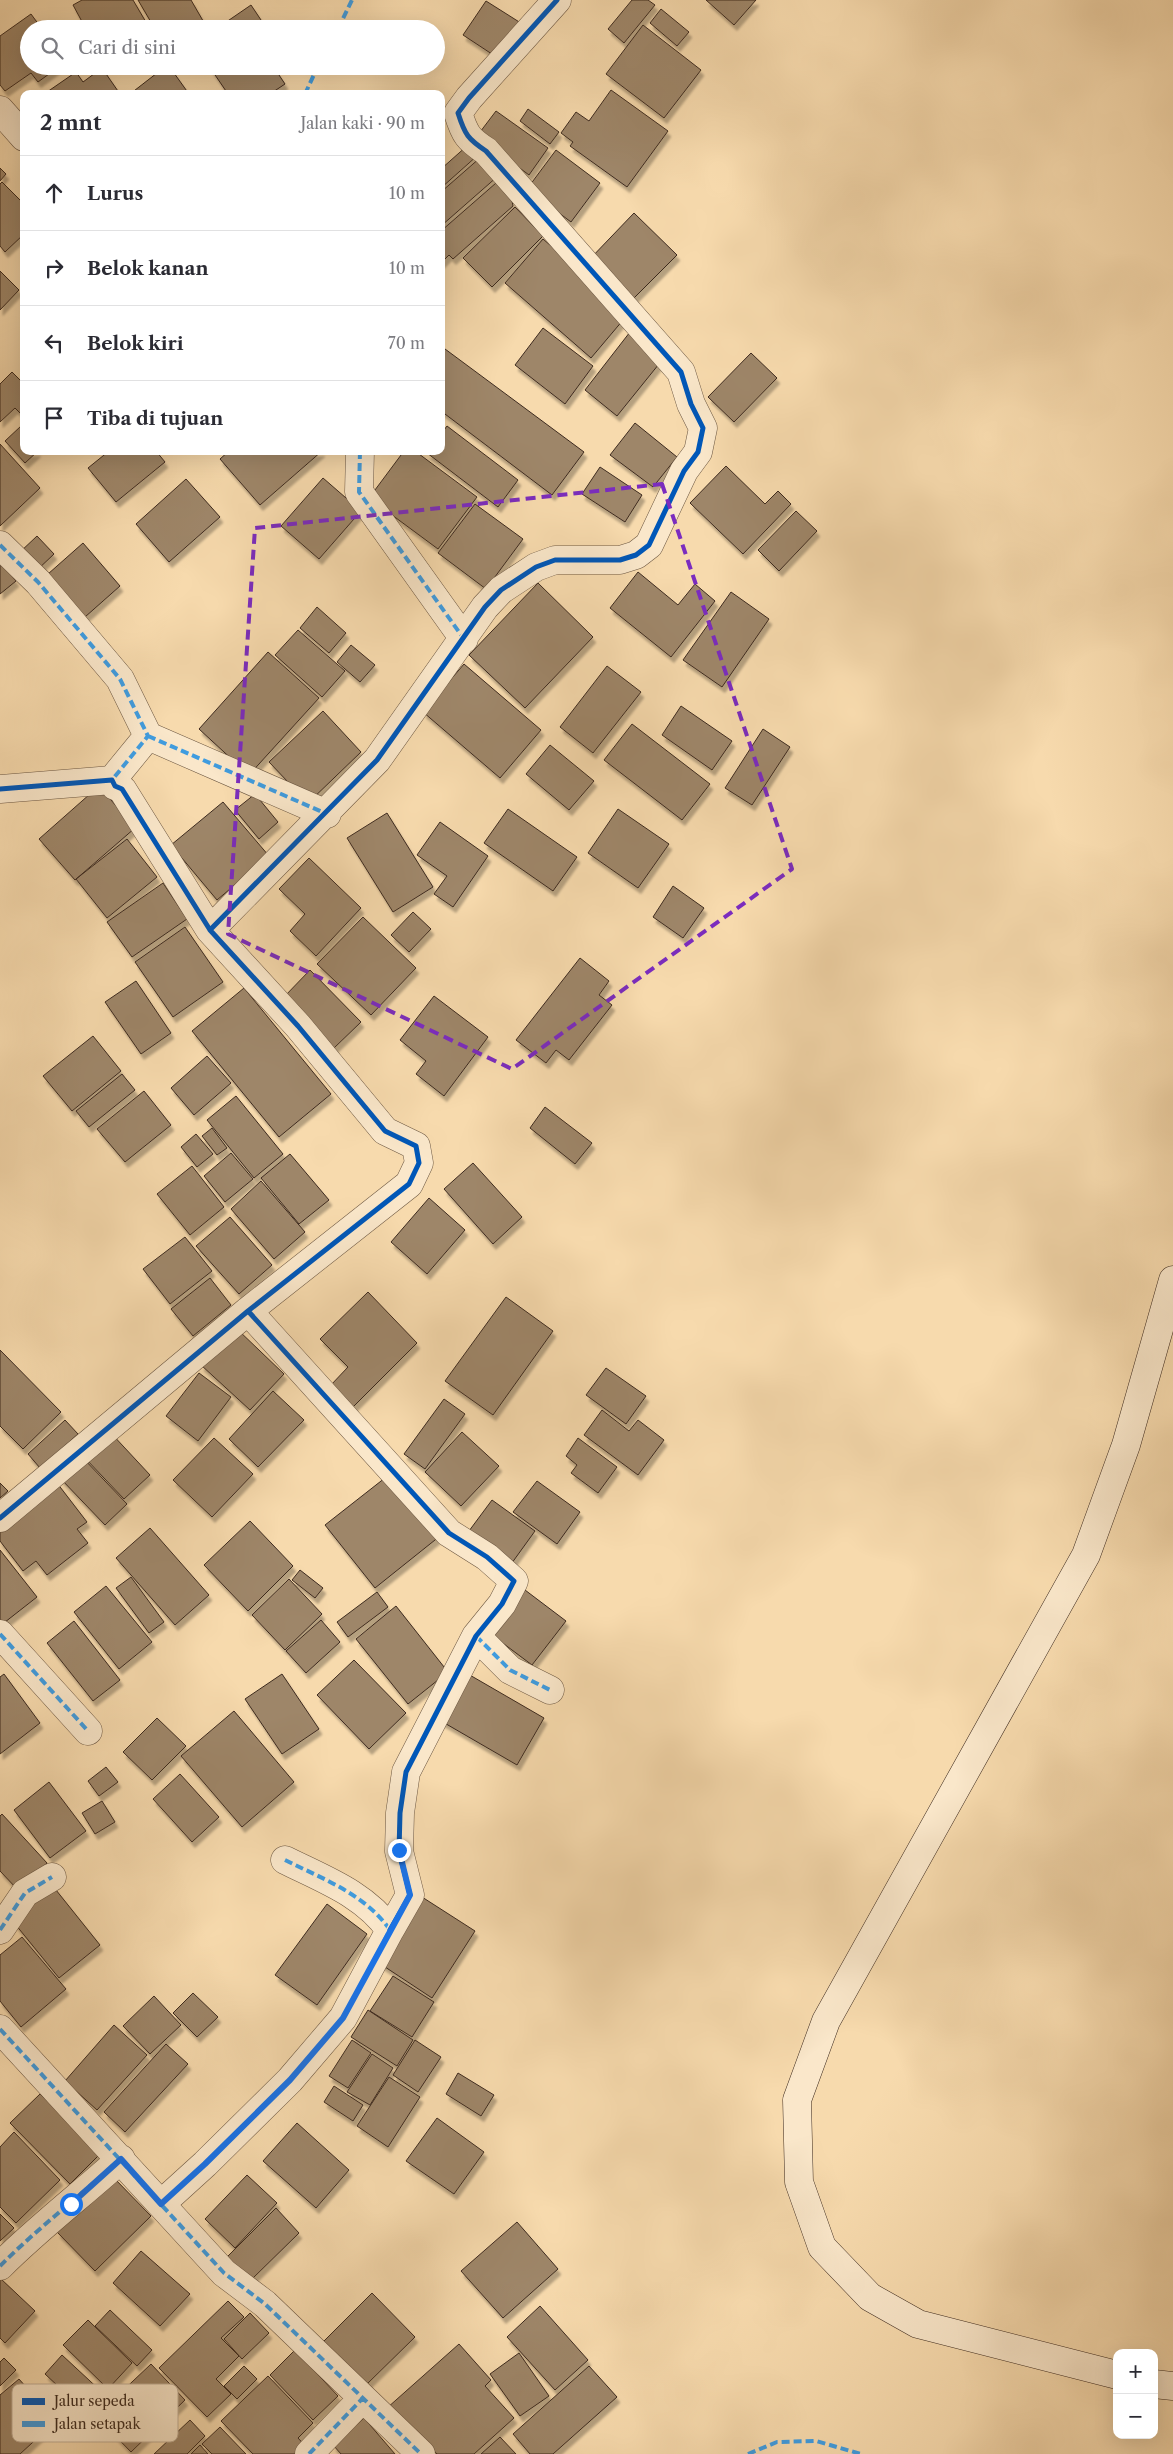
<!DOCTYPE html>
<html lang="id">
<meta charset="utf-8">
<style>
:root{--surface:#fff;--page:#f2f2f3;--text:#2b2b33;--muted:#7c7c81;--line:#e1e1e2}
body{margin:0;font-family:"Libre Caslon Text",serif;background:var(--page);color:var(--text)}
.controls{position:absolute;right:15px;bottom:15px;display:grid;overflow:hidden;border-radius:10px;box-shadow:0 5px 20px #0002}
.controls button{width:45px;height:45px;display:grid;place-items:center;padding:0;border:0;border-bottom:1px solid var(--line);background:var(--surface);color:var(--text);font:25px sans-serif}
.stop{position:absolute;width:15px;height:15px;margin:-11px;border:4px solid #1a73e8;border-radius:50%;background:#fff}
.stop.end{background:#1a73e8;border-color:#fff;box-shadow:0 1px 5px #0008}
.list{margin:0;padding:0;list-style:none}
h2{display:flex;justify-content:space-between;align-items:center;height:65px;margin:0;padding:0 20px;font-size:21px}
h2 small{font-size:16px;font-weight:400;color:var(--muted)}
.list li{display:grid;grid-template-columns:32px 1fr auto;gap:15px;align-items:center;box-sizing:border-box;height:75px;padding:0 20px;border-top:1px solid var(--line)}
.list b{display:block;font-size:19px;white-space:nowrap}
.list em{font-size:16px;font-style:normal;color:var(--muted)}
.icon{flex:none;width:28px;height:28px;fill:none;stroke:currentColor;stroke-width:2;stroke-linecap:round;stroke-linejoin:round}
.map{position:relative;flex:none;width:1173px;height:2454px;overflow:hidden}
.search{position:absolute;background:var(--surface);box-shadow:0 5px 20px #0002;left:20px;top:20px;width:425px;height:55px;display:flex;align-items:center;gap:12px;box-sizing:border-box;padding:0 18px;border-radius:28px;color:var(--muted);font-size:19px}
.panel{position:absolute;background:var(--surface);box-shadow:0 5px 20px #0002;left:20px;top:90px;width:425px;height:365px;border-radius:10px}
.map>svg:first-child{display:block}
</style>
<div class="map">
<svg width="1173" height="2454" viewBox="0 0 1173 2454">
<defs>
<filter id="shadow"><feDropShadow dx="3" dy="5.5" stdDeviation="1" flood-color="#0004"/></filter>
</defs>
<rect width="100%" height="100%" fill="#f7daad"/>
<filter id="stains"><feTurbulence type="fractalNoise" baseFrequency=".004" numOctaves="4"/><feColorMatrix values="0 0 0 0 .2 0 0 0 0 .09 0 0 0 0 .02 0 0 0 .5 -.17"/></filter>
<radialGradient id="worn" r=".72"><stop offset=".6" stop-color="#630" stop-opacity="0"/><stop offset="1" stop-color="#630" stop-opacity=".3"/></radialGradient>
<!-- building -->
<path fill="#9e8669" stroke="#3e2b1f" filter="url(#shadow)" d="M82,0H133L150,29H86L73,5Z
M138,0H191L206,26L200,29H155Z
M632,0H648L655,5L624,43L608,29Z
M706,0H756L734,25Z
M486,1L524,25L501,60L463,35Z
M251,5L267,29H216Z
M661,9L689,32L677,46L650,23Z
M31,14L42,29H29V66H60L38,82L31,73L5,91L0,85V36Z
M643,25L701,70L664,118L606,74Z
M166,66H169L189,94H130Z
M209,66H273L285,84L270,94H228Z
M102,68L120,94L47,92L76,72L83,82Z
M611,90L668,131L627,187L570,146L573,142L561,133L576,112L589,121Z
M528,109L559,132L550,144L520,121Z
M496,111L548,148L529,175L477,136Z
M468,145L478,155L441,188V169Z
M556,150L600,183L571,222L527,189Z
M481,157L498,176L441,226V192Z
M0,168L6,174L0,181Z
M2,182L24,204V234L5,252L0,246V184Z
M496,183L512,201L513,206L453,259L449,255L441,263V231Z
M515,207L543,236L492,287L463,258Z
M634,213L677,255L630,302L588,261Z
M543,239L629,313L591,358L505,283Z
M0,271L19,290L0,310Z
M543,328L593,366L565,404L515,365Z
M630,332L663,359L617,416L585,390Z
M441,346L584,452L552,495L441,411Z
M751,353L777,378L734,422L708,397Z
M12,372L24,384V417L15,408L0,422V384Z
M635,423L677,457L653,487L610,455Z
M21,426L24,428V451H38L25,463L5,441Z
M447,426L518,480L498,507L427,453L441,451V434Z
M0,444L40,488L0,526Z
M109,451H156L165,462L116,502L88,468Z
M229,451H322L260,505L220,459Z
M404,451H415L477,497L438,549L369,498Z
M726,466L765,504L778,491L791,504L743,554L690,503Z
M600,467L642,495L625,522L582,494Z
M323,478L361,511L319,559L281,526Z
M186,479L220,517L169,562L136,524Z
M475,504L523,539L486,589L438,553Z
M796,511L817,531L779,571L758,550Z
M37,536L54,554L35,572L19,553Z
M83,543L120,586L85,617L48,574Z
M0,561L16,581L0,594Z
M638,572L678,605L695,584L715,601L671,657L610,608Z
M538,583L593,637L525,708L469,655Z
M731,592L769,619L722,687L683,660Z
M317,607L346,633L329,653L300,628Z
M298,630L345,671L322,697L275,655Z
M351,645L375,665L360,682L337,662Z
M268,652L319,698L249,775L199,729Z
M464,664L541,730L500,778L423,712Z
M607,666L641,692L593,753L560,727Z
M681,706L732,741L712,770L662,735Z
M323,711L361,752L308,803L269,762Z
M632,724L710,784L682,820L604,760Z
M763,729L790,747L752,805L725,788Z
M550,745L594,781L569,810L526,774Z
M99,786L135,828L75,880L39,839Z
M255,794L278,822L259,839L235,810Z
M223,802L269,856L217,900L171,845Z
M508,809L577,857L553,891L484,843Z
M618,809L669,844L638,888L588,853Z
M387,813L433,887L393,912L347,838Z
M440,822L488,856L453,907L434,894L447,876L417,855Z
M127,839L157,877L107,918L76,879Z
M309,858L361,908L316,956L290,931L305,914L279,889Z
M163,883L187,919L132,957L107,922Z
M673,886L704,908L683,938L653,917Z
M413,912L431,929L409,952L391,935Z
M363,917L416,968L371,1015L317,964Z
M185,927L223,982L173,1017L135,962Z
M580,958L609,981L599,995L612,1005L569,1060L556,1050L546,1063L516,1040Z
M310,970L361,1022L333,1049L283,998Z
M136,981L171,1033L141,1054L105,1002Z
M244,988L331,1094L279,1137L192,1031Z
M434,996L488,1037L444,1096L416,1074L426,1061L400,1040Z
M93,1036L121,1071L72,1111L43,1076Z
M207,1056L231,1083L194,1115L171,1088Z
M122,1074L135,1090L89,1127L76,1111Z
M144,1091L171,1125L125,1162L97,1129Z
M236,1096L283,1154L254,1178L207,1120Z
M545,1107L592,1143L575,1164L530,1128Z
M212,1128L227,1148L217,1155L202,1136Z
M196,1134L213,1154L197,1167L181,1147Z
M231,1153L253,1179L225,1202L204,1176Z
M290,1154L329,1200L299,1224L261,1178Z
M473,1163L522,1217L493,1244L444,1189Z
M192,1166L224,1207L190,1235L157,1194Z
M261,1181L305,1232L274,1259L231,1209Z
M429,1198L465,1230L427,1274L391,1242Z
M230,1217L272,1265L239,1294L196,1246Z
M185,1237L212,1271L170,1304L143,1269Z
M210,1278L231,1305L193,1336L171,1309Z
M368,1292L417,1343L352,1408L330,1386L348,1367L320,1339Z
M506,1297L553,1331L493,1415L445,1381Z
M236,1328L284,1374L250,1410L201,1365Z
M0,1350L61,1412L23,1449L0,1426Z
M606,1368L646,1396L626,1424L586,1395Z
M199,1373L231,1397L198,1441L166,1416Z
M273,1391L304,1420L258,1467L229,1439Z
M444,1399L465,1414L425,1469L404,1454Z
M602,1410L629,1431L638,1420L664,1440L638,1475L584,1435Z
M65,1420L78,1434L40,1468L28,1454Z
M110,1432L150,1475L124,1499L84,1457Z
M462,1432L499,1466L461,1506L425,1472Z
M214,1438L253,1474L212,1517L173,1480Z
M578,1438L617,1467L598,1493L571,1473L577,1465L566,1456Z
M82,1457L127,1504L105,1525L60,1478Z
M390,1474L440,1536L375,1588L325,1525Z
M537,1481L580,1512L557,1544L513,1512Z
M0,1483L8,1491L0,1498Z
M57,1483L87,1522L77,1529L88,1543L47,1575L36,1561L23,1571L0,1541V1527Z
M492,1500L535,1531L509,1567L466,1535Z
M250,1521L293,1566L248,1611L204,1565Z
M150,1528L209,1595L175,1625L116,1558Z
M0,1550L37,1597L0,1626Z
M300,1570L323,1588L315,1598L292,1580Z
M131,1577L164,1622L149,1633L116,1588Z
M289,1579L322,1614L285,1650L252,1615Z
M106,1586L152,1642L119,1669L74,1612Z
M525,1590L566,1621L532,1665L492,1635Z
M377,1592L388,1607L348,1637L337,1622Z
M396,1606L448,1672L408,1704L356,1639Z
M321,1620L340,1642L306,1673L286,1651Z
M74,1621L120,1680L93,1701L47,1643Z
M354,1660L406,1713L369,1749L317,1695Z
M4,1674L40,1723L0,1754V1677Z
M282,1674L319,1729L282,1754L245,1699Z
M468,1674L544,1718L517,1765L441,1721Z
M234,1711L294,1782L242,1827L181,1756Z
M157,1718L186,1746L152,1780L123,1752Z
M106,1767L118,1782L99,1796L88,1781Z
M180,1774L219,1817L192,1842L153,1799Z
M49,1782L86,1831L50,1858L14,1810Z
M102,1801L115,1822L95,1834L82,1813Z
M2,1814L47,1863L18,1890L0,1871V1816Z
M52,1885L100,1945L59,1978L11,1919Z
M422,1897L475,1931L432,1998L379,1963Z
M327,1904L367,1934L317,2005L275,1975Z
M22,1937L66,1989L21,2027L0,2001V1955Z
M393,1976L434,2002L412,2037L370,2011Z
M193,1993L218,2017L197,2037L173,2013Z
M154,1996L181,2025L150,2054L123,2026Z
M368,2010L413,2040L397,2066L351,2037Z
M114,2025L147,2055L97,2110L65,2081Z
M352,2040L371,2053L348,2088L329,2076Z
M415,2040L441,2057L418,2092L393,2075Z
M166,2044L188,2064L125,2132L104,2112Z
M372,2054L393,2068L370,2105L347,2092Z
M458,2073L494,2095L481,2116L446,2094Z
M389,2077L420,2097L388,2147L357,2126Z
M334,2086L363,2105L353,2121L324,2102Z
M40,2094L100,2154L70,2184L10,2123Z
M437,2118L484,2152L454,2194L406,2161Z
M297,2123L349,2170L316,2208L263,2161Z
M14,2132L60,2180L16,2223L0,2207V2147Z
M247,2175L277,2203L235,2248L205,2219Z
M113,2177L151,2216L95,2271L57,2232Z
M276,2208L299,2233L250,2281L226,2258Z
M0,2214L14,2228L0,2241Z
M517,2222L558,2269L503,2318L461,2271Z
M141,2251L190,2294L160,2326L113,2283Z
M0,2278L35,2311L5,2343L0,2338Z
M372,2293L415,2337L364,2387L322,2343Z
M228,2301L244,2317L221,2338L239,2356L216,2379L231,2394L207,2417L159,2368Z
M540,2306L588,2360L555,2390L507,2337Z
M110,2310L152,2350L137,2366L95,2326Z
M250,2313L269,2333L242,2359L224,2339Z
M88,2320L132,2363L108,2389L63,2345Z
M459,2344L491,2380L485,2386L514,2418L474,2454H437L425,2441L387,2408Z
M295,2350L338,2396L313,2420L270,2375Z
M519,2353L549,2396L520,2416L490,2374Z
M62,2355L104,2394L87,2413L45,2374Z
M4,2358L16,2370L0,2386V2362Z
M151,2364L185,2400L131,2452L96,2416Z
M244,2366L257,2379L237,2399L224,2386Z
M589,2366L617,2397L553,2454H530L513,2434Z
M268,2376L313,2423L298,2438L309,2450L305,2454H253L221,2421Z
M19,2379L56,2421L20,2454H0V2395Z
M364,2418L395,2454H341L333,2445Z
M190,2420L205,2436L187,2454H154Z
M220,2427L246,2454H212L202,2444Z
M500,2437L516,2454H481Z
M200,2445L208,2454H191Z"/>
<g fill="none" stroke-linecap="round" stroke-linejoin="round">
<!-- minor casing -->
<g stroke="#6c5742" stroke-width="29">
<path id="minor" d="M0,110L24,137
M360,451L359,492L464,639
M0,545L38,582L120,679L148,736L112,780
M148,736L327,814
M0,789L112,780L115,786L122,789L210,930L298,1026L385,1131L416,1146L419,1163L409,1184L248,1311L0,1518
M210,930L377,760L485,607L501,590L536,567L555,560H620L636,555L649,545L684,471L698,452L703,428L691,404L681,372L486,151C468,139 465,135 458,113L469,98L557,0
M248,1311L449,1533L487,1557L514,1581L502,1604L476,1636L406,1772L400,1813L399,1851L410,1895L390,1930
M0,1634L88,1731
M476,1636L510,1670L550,1690
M0,1930L25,1893L52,1877
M0,2029L224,2273L265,2304L421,2454
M161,2204L205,2164L290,2080L343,2018L390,1930C365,1894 323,1879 285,1860
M0,2266C38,2228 81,2195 121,2159
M309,2454L362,2399"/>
</g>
<!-- secondary casing -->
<g stroke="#3e2b1f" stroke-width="29">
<path id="secondary" d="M1117,2375L918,2324L870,2297L822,2247L799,2182L797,2100L826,2021L1086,1555L1126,1445L1173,1280
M1154,2384L1173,2386"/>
</g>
<!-- minor -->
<use href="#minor" stroke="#fae7ca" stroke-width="28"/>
<!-- secondary -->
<use href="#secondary" stroke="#fae7ca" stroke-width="28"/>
<!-- quiet -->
<path stroke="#3f9ce0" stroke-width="4" stroke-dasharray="8 4" stroke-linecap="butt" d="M338,29L352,0
M305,94L318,66
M360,451L359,492L464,639
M0,545L38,582L120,679L148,736L112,780
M148,736L327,814
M0,1634L88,1731
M476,1636L510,1670L550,1690
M0,1930L25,1893L52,1877
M0,2029L224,2273L265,2304L421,2454
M161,2204L205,2164L290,2080L343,2018L390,1930C365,1894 323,1879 285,1860
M0,2266C38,2228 81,2195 121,2159
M309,2454L362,2399
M748,2454L777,2442L816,2441L861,2454"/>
<!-- cycleway casing -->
<g stroke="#fae7ca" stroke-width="8">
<path id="cycleway" d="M0,789L112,780L115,786L122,789L210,930L298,1026L385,1131L416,1146L419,1163L409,1184L248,1311L0,1518
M210,930L377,760L485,607L501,590L536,567L555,560H620L636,555L649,545L684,471L698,452L703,428L691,404L681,372L486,151C468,139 465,135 458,113L469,98L557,0
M248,1311L449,1533L487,1557L514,1581L502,1604L476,1636L406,1772L400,1813L399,1851L410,1895L390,1930"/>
</g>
<!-- cycleway -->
<use href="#cycleway" stroke="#0057b8" stroke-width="5"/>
</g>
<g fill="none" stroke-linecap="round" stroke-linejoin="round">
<!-- route -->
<path stroke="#1a73e8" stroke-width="6" d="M71,2204L121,2159L161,2204L205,2164L290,2080L343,2018L410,1895L399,1850"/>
</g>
<!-- marked area -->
<path fill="none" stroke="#7b2cbf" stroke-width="4" stroke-dasharray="10 6" stroke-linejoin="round" d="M662,484L792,869L512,1069L228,934L255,528Z"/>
<!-- legend -->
<rect x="12" y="2384" width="166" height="58" rx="8" fill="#fae7ca" stroke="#c2af97" stroke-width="1"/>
<rect x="22" y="2398" width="23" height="7" fill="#0057b8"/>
<rect x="22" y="2421" width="23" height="6" fill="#3f9ce0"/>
<g font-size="14" fill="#3e2b1f">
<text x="54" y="2406">Jalur sepeda</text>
<text x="54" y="2429">Jalan setapak</text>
</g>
<rect width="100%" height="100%" filter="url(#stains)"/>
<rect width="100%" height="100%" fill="url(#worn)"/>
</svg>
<div class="controls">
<button>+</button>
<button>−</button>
</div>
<div class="stop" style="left:71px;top:2204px"></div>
<div class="stop end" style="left:399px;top:1850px"></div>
<div class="search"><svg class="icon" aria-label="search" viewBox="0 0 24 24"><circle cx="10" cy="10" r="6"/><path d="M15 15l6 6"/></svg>Cari di sini</div>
<section class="panel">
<h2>2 mnt<small>Jalan kaki · 90 m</small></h2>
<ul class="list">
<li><svg class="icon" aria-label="ahead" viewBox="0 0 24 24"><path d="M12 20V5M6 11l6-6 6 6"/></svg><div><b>Lurus</b></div><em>10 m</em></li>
<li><svg class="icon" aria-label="right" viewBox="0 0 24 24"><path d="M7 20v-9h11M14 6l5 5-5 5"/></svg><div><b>Belok kanan</b></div><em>10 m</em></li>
<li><svg class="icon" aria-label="left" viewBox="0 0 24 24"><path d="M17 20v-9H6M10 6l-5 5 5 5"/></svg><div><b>Belok kiri</b></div><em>70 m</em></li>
<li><svg class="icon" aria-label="arrive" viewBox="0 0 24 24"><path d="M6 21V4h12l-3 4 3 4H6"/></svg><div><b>Tiba di tujuan</b></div></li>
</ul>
</section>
</div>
